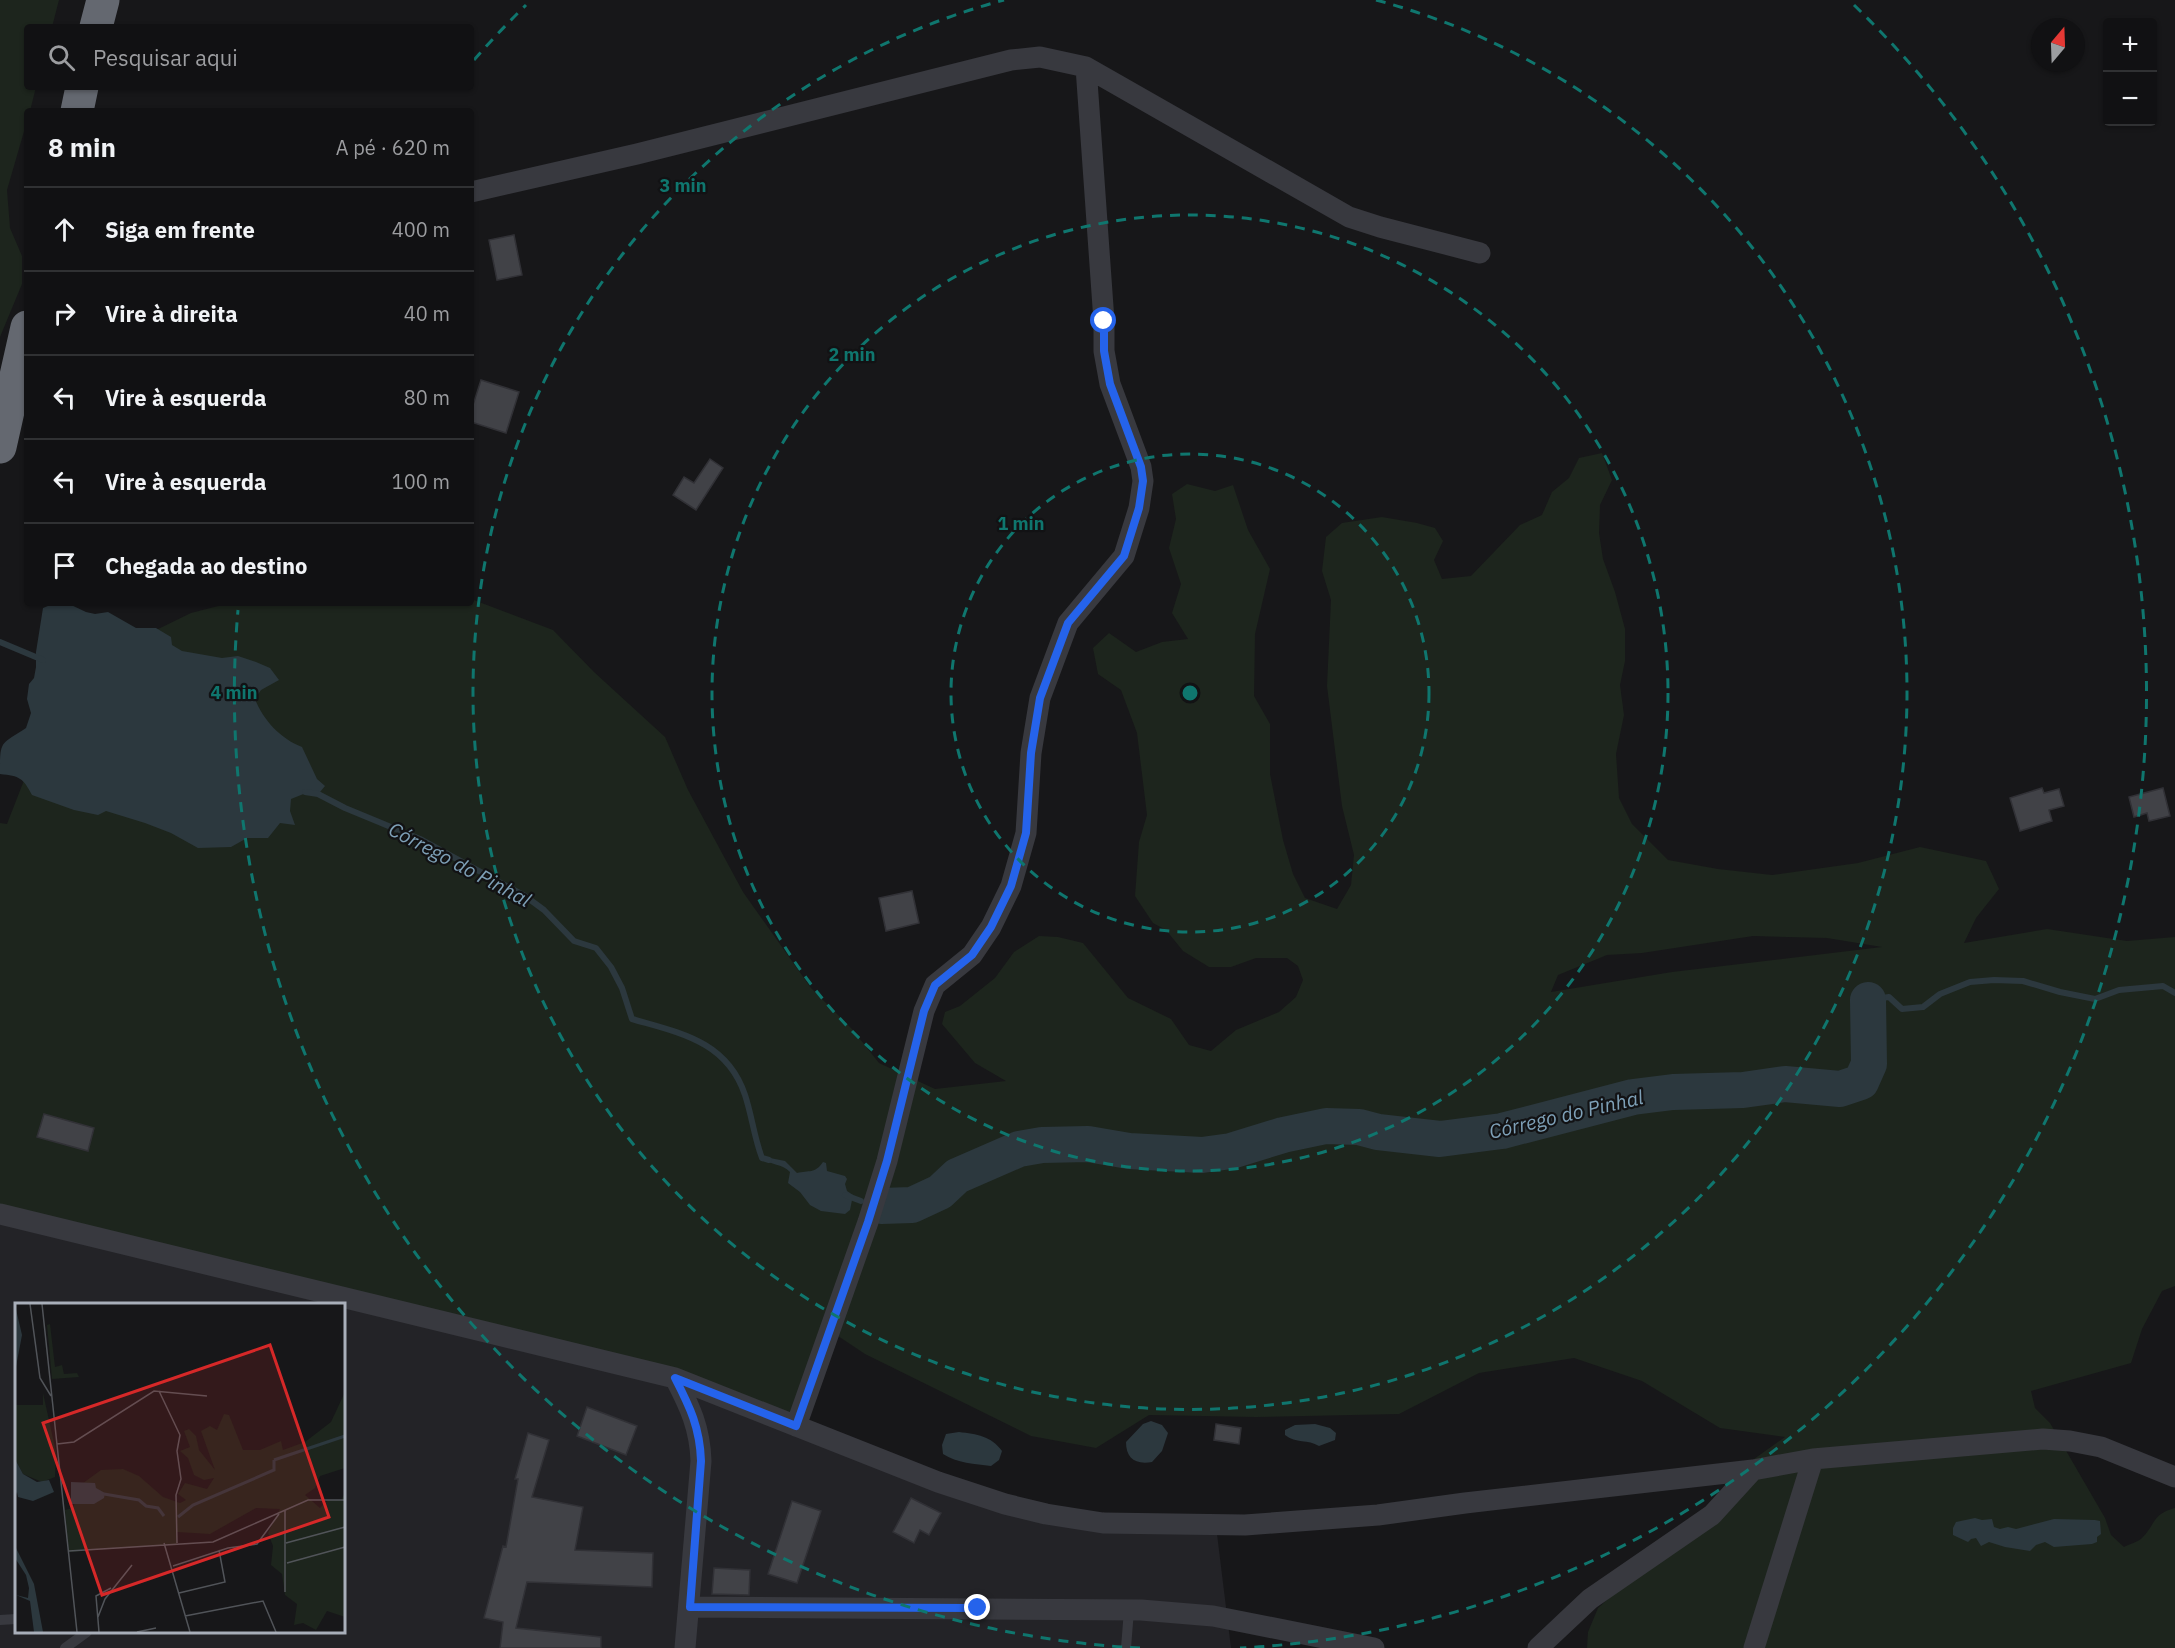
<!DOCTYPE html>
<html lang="pt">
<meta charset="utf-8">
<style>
:root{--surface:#111113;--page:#1a1a1c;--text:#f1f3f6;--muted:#9c9da0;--line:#303133}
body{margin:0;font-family:"IBM Plex Sans",sans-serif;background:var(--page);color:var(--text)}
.controls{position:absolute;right:18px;top:18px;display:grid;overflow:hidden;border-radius:6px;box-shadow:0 2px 4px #0004}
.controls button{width:54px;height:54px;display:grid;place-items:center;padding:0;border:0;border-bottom:2px solid var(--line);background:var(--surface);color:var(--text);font:30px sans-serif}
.compass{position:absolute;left:2031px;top:18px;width:54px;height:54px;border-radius:50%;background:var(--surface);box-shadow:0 2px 4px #0004;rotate:19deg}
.stop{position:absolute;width:18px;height:18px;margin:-14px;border:4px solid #2563eb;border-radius:50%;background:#fff}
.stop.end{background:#2563eb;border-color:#fff;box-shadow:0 2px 6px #0008}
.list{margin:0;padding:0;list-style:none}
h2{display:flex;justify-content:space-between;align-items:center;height:78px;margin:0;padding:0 24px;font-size:26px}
h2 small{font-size:20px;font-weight:400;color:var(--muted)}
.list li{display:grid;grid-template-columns:39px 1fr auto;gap:18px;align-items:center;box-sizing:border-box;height:84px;padding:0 24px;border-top:2px solid var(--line)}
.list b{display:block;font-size:22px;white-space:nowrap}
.list em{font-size:20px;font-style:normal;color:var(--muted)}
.icon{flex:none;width:33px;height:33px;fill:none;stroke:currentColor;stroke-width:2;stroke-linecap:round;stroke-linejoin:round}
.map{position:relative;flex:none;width:2175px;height:1648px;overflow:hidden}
.search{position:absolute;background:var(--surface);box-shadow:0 2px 4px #0004;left:24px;top:24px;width:450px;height:66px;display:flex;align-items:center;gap:15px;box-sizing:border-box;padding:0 21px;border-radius:6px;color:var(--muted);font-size:22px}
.panel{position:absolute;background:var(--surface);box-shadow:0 2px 4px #0004;left:24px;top:108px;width:450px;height:498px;border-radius:6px}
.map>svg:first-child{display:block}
</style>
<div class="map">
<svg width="2175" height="1648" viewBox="0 0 2175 1648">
<rect width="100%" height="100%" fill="#171719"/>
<!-- built -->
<path fill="#232327" d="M0,1221L343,1304H16V1632H344V1305L660,1382L949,1491L1217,1534L1231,1648H0Z"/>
<!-- green -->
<path fill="#1d251d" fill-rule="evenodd" d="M0,0H59L52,27H27V87H36L30,111H27V121L7,190L10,228L22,256V284L0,337Z
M1602,453L1612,480L1600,505L1599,533L1603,559L1615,592L1625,629V661L1620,685L1624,715L1616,754L1619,798L1632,824L1668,860L1718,869L1772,875L1858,863L1920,847L1986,861L1999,889L1976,918L1964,943L2047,929L2127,941L2175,937V1286L2162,1291L2142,1329L2131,1363L2031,1391L2035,1408L2050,1423L2105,1518L2111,1535L2124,1547C2129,1544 2138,1542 2142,1538C2156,1524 2152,1514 2175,1508V1648H1587L1588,1632L1598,1608L1699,1517L1754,1459L1785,1437L1720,1428L1642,1381L1574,1358L1479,1373L1399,1414L1256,1417L1149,1415L1096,1448L1031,1436L865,1354L826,1328L791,1430L684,1386L0,1221V823L7,824L37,747L115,650L191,613L230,603H471V599L553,630L594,672L665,737L688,790L743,892L811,988L852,1029L879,1063L935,1089L1006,1081L975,1063L942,1024L945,1012L960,1006L995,978L1014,952L1039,936L1058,937L1083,943L1128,998L1171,1019L1189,1045L1211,1051L1236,1030L1279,1012L1296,997L1303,980L1298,966L1287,958H1256L1231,967H1209L1183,951L1166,930L1153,923L1135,896L1139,842L1147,815L1137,733L1121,690L1098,674L1093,648L1109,633L1136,652L1162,642L1188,639L1172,613L1181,584L1169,548L1176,519L1172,494L1187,484L1215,491L1233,485L1248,530L1270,569L1255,634L1254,696L1270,724V774L1283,840L1293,874L1305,898L1337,909L1351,885L1354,855L1342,806L1327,686L1331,600L1322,571L1326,537L1342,523L1382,517L1417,523L1435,528L1443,541L1434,560L1442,579L1471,576L1520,525L1542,515L1552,492L1569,478L1579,458ZM1753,936L1827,938L1882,947L1672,972L1551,992L1558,975L1607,955L1642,953Z"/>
<!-- water -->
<path fill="#2c383e" d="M55,603H67L86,612L95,614L108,612L136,628H156L171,637L172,645L182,651L222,658L238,656L256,662L270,668L279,680L261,690L255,699C263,720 281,739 302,747L317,779L325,786L320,792L311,791L291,799L290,811L295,825L280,823L268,838H247L231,847L198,848L171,833L145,823L106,811L98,815L74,810L32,795C23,778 20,776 0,774C0,740 0,745 26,728L31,713L27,699L29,684L34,678L36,667V652L43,608Z
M765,1157L785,1161L797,1173C809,1170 815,1174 823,1162L826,1163L827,1171L845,1176L847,1179L845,1184L847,1191L853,1195L850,1210L845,1214L821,1211L810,1205L800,1192L788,1183L790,1172C782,1163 771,1166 762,1158Z
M1151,1421L1162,1425L1168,1433L1162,1451L1152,1462C1135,1465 1126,1458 1126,1442L1143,1424Z
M1315,1424L1330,1428L1336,1433L1335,1440L1319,1446C1308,1439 1296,1444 1285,1435V1430L1295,1425Z
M959,1432C977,1434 991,1436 1002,1451L999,1460L991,1466C975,1464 957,1463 943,1454L942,1445L946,1434Z
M1975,1518L1982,1520L1992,1519L1994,1527L2000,1529L2008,1527L2016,1529L2054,1519L2095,1520L2100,1521L2101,1534L2097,1537V1542L2092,1544L2054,1547L2045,1542L2036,1545L2030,1551L2005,1547L1989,1542L1981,1546L1976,1538L1971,1539L1968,1542L1953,1535V1528L1956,1522Z"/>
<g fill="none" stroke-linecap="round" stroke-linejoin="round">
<!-- stream -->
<path stroke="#2c383e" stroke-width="6" d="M0,642L43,660
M305,792L318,794L345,808L420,839L525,896L544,910L574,941L596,948L611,967L622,988L632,1019C680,1033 727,1041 745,1095C752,1116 754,1137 762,1158L769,1160
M1868,1000L1889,997L1902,1009L1923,1007L1940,994L1970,982L1994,980L2023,981L2060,992L2095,999L2119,990L2163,986L2175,993
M845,1195L861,1201"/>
<!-- river -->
<path stroke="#2c383e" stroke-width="36" d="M881,1206L912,1205L940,1192L957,1176L1019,1149L1042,1145L1088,1144L1129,1151L1202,1155L1231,1151L1283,1135L1326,1126L1359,1127L1378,1132L1440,1139L1502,1131L1633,1097L1673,1092L1743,1090L1785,1084L1840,1089L1861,1082L1869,1064L1868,1000"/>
</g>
<!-- building -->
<path fill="#414247" stroke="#313136" stroke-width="1.5" d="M514,235L522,275L497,280L489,240Z
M481,380L519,392L506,433L471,422V411Z
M710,459L723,468L696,510L673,495L684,477L694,483Z
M2042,788L2044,793L2059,789L2064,806L2049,810L2052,821L2020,831L2010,798Z
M2163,788L2170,816L2149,821L2147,813L2134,817L2129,797Z
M912,891L919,923L886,931L879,898Z
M44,1114L94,1128L88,1151L37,1137Z
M587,1407L637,1426L626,1455L577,1436Z
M1216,1424L1241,1428L1239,1444L1214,1440Z
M528,1433L549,1440L532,1497L583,1507L575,1550L653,1553L652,1587L527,1582L516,1628L601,1637V1648H500L503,1622L484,1618L503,1546L506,1547L518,1479H515Z
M911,1498L941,1513L929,1535L920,1530L914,1543L893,1532Z
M792,1501L821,1511L797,1583L768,1574Z
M714,1568L750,1570L749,1595L712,1594Z"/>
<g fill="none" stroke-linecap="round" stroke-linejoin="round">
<!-- lane -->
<path stroke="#38393f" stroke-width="10" d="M0,1620L16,1619
M65,1648L87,1632
M1126,1648L1129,1610"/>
<!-- street -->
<path stroke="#38393f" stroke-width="21" d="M471,192L637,154L1011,60L1040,57L1086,67L1349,217L1380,227L1480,253
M0,1214L675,1378L938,1482L1005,1504L1046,1514L1103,1523L1245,1525L1378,1515L1465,1503L1753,1470L1813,1459L2043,1439L2070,1441L2101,1447L2175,1477
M675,1378C690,1407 700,1428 701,1461L685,1648
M796,1426L868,1222L887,1161L924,1011L935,985L972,955L991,927L1011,886L1026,833L1031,753L1040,698L1068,623L1124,556L1139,508L1143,481L1141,467L1110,384L1104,351V321L1086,67
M690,1607L1141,1610L1213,1616L1374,1648
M1538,1648L1590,1599L1712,1515L1753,1470
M1754,1648L1813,1459"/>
<!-- highway -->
<path stroke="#646870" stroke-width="33" d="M96,27L103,0
M77,111L82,87
M0,447L27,327"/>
</g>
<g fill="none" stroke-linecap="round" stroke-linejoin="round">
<!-- route -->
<path stroke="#2563eb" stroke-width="8" d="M978,1608L690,1607L701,1461C700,1428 690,1407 675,1378L796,1426L868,1222L887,1161L924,1011L935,985L972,955L991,927L1011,886L1026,833L1031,753L1040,698L1068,623L1124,556L1139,508L1143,481L1141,467L1110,384L1104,351V321"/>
</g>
<!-- distance rings -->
<g fill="none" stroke="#0f766e" stroke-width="3" stroke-dasharray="10 8">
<circle cx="1190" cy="693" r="239"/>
<circle cx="1190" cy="693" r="478"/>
<path d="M1376 0A717 717 0 1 1 1004 0"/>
<path d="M1140 1648A956 956 0 0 1 238 610M474 60A956 956 0 0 1 526 5M1854 5A956 956 0 0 1 1240 1648"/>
</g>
<g text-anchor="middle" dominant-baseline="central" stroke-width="4.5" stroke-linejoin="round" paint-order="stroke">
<!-- water labels -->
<g font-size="20" font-style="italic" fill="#7ea0b7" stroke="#121214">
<text transform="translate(460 864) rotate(28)">Córrego do Pinhal</text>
<text transform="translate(1566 1114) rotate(-13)">Córrego do Pinhal</text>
</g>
</g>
<!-- overview -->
<g transform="translate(15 1303)">
<rect width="330" height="330" fill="#171719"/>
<path d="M35,21L40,64L47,62L49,71L62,70L64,74L37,76L32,22ZM330,89V165L305,173L300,185L290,192L305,205L313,197H326L330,190V314L312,308L301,327L288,320L279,322L282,301L270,292L267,271L256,262L258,243L253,230L265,206L241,205L195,231L162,229V241L54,249L50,207L58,205L64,183L86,167L108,166L124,173L148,194L165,200L171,197L163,191L170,180L192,186L199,175L189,177L179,172L173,155L165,148L175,144L169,128L174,126L181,133L184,147L200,167L186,128L195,123L202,127L209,111L214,112L228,147H245L266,138L268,147L290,139L316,119ZM28,90L41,149L40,174L27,179L8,171L0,156V102H28Z" fill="#1d251d"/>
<path d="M0,2L7,32L0,69ZM0,156L8,171L22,179L34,177L39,189L18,198L3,194L2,189L0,194ZM56,179L80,180L81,185L90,190L89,195L79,201H56ZM0,243L19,281L28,329H19L15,298L1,292L13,295L14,285L11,272L0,255Z" fill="#2c383e"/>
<path fill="none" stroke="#2c383e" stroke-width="3" d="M259,157L330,133M89,191L124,197L131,203L143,205L149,213M163,214L178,202L259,167V157"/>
<path fill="none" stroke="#515459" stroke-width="1.5" d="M15,1L25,75L36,93M27,1L62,329M144,88L165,132L162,148L166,176L161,192L162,240M42,141L59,139L139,88L192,93M270,207V289M149,240L175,329M271,240L330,224M54,248L198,239L293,197H330M272,260L330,244M158,263L213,245L242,241L264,211M164,290L210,279L204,247M170,313L248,298L261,329M83,314L90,296L117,262M84,329L81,293L96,285M122,329L141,325"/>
<path fill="#d62828" fill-opacity="0.15" stroke="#d62828" stroke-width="3" d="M255,42L314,214L87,292L28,120Z"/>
<rect width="330" height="330" fill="none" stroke="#a9afba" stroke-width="3"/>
</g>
<circle cx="1190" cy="693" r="9" fill="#0f766e" stroke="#121214" stroke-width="3"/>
<g font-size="18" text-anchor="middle" font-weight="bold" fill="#0f766e" stroke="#121214" stroke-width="4.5" stroke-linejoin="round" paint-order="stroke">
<text x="683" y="192">3 min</text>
<text x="852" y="361">2 min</text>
<text x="1021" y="530">1 min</text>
<text x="234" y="699">4 min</text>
</g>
</svg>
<div class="controls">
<button>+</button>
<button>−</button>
</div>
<svg class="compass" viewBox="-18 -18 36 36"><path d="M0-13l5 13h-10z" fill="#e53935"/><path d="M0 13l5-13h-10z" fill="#9c9da0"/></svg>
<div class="stop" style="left:1104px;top:321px"></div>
<div class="stop end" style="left:978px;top:1608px"></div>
<div class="search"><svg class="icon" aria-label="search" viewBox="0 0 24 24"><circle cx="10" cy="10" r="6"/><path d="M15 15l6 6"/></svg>Pesquisar aqui</div>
<section class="panel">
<h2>8 min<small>A pé · 620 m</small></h2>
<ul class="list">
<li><svg class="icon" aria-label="ahead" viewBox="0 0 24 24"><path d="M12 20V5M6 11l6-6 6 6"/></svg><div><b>Siga em frente</b></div><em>400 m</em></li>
<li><svg class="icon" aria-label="right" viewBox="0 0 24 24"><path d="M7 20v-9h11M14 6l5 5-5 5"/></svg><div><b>Vire à direita</b></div><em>40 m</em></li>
<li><svg class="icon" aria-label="left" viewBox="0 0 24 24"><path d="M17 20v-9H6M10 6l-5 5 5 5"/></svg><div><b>Vire à esquerda</b></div><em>80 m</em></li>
<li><svg class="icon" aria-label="left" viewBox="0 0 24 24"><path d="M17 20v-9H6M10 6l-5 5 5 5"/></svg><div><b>Vire à esquerda</b></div><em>100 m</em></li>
<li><svg class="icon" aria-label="arrive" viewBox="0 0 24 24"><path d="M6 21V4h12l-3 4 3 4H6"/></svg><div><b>Chegada ao destino</b></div></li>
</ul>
</section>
</div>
